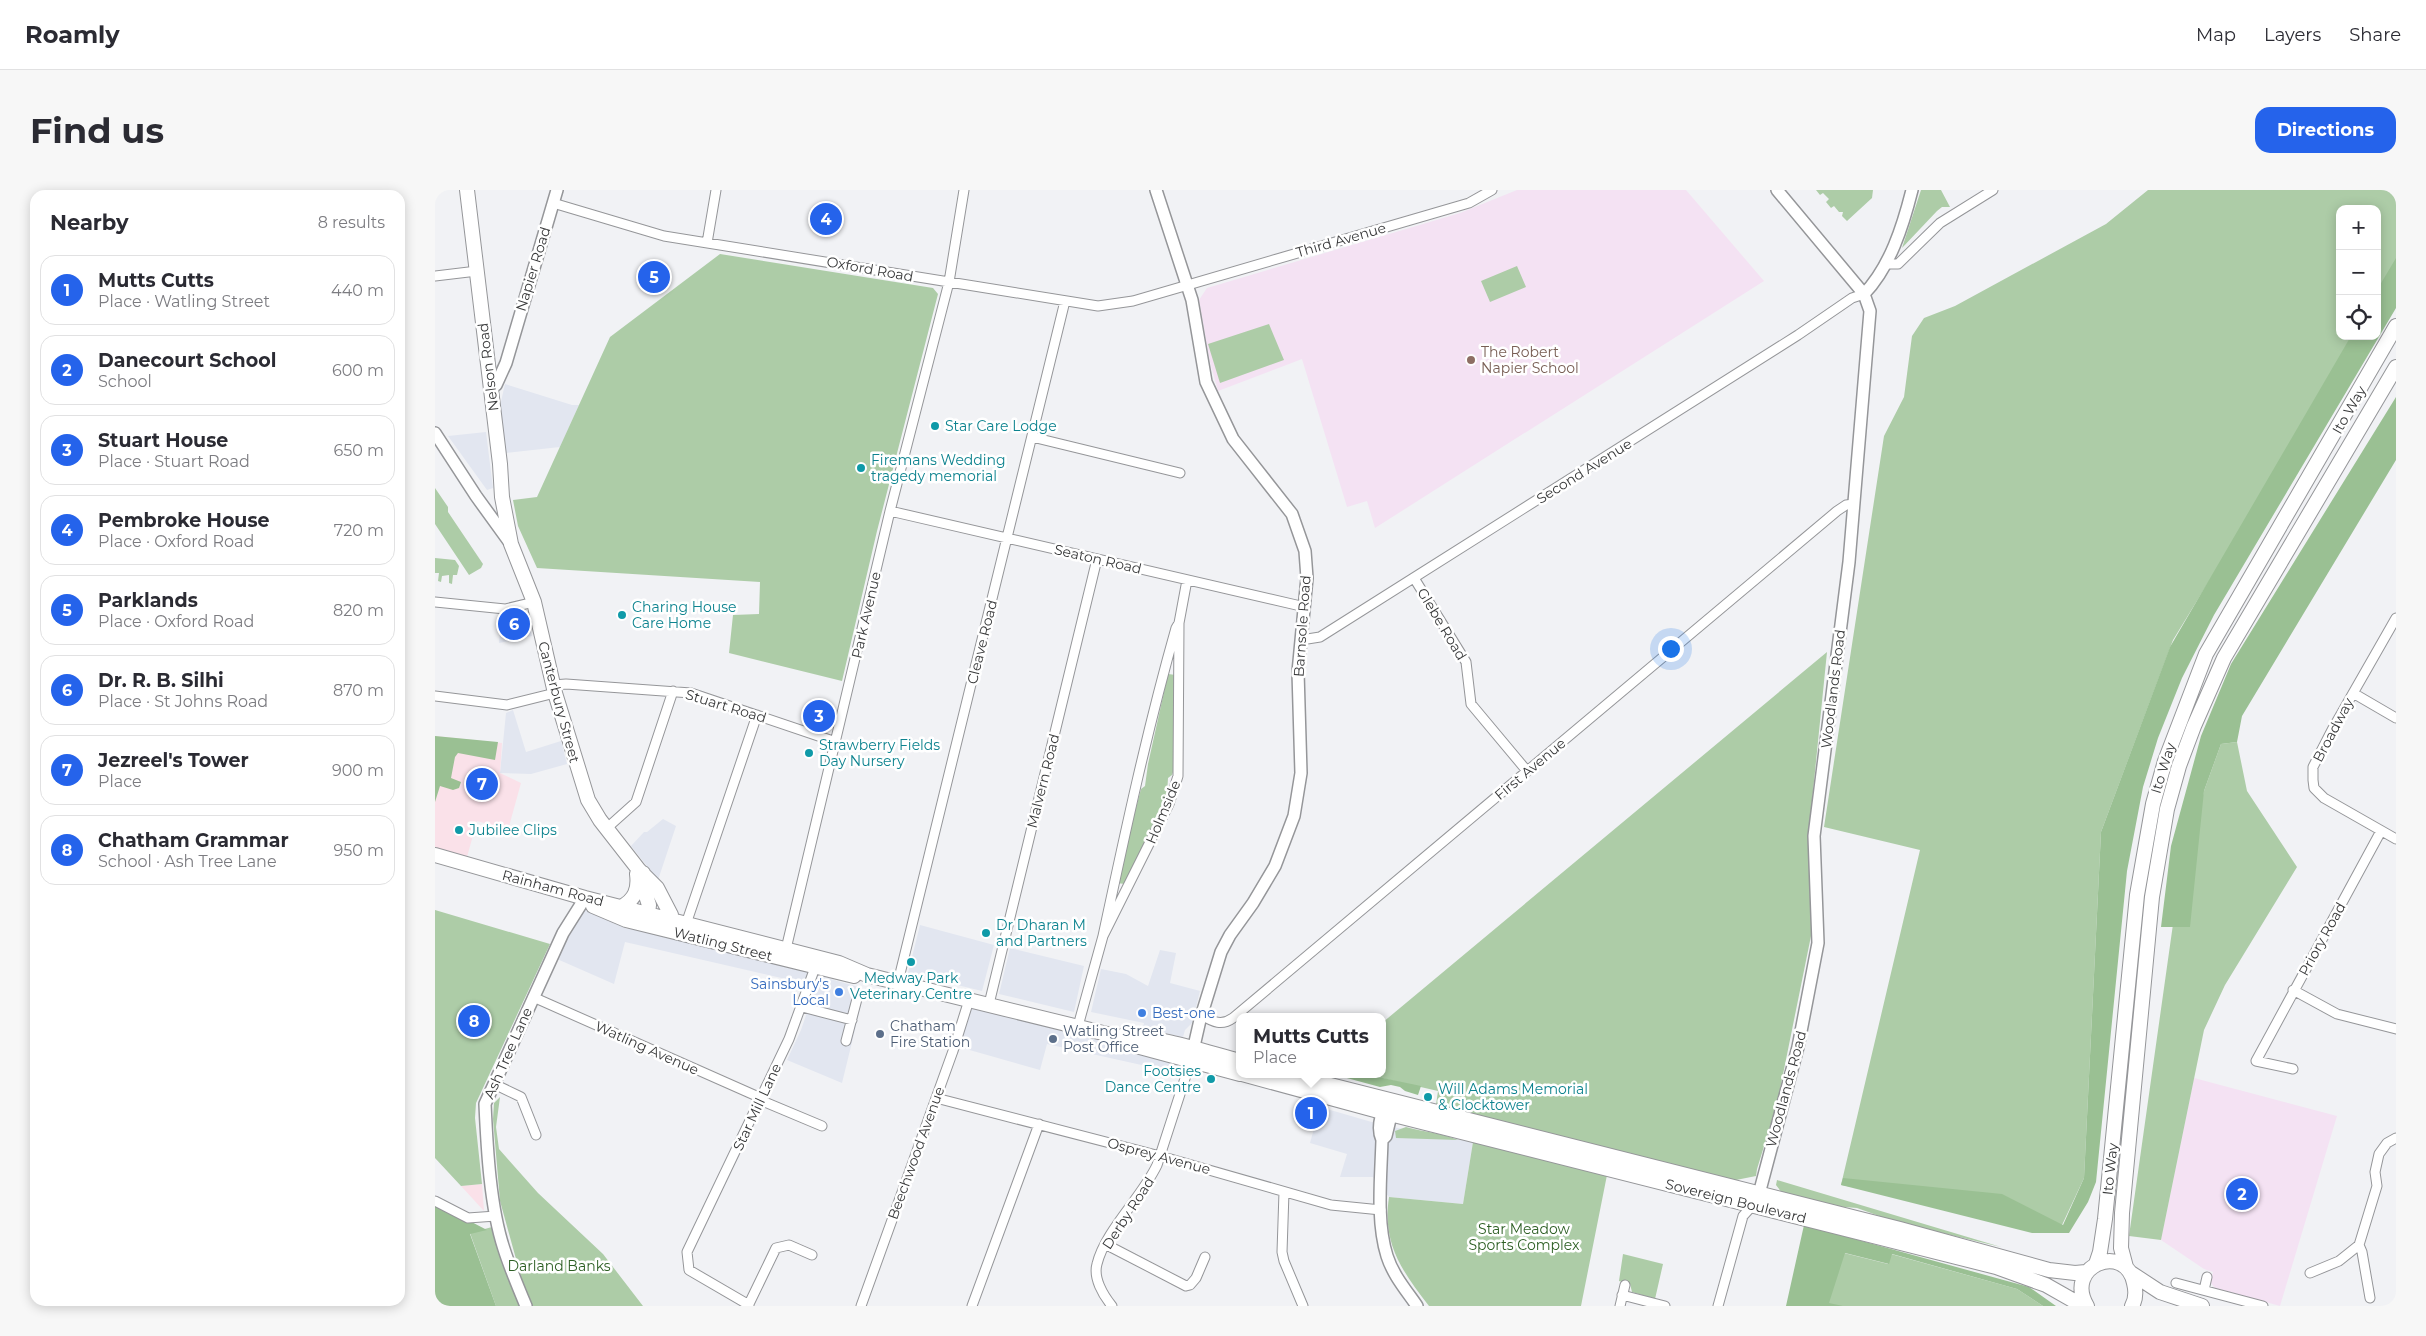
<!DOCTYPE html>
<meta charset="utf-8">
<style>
:root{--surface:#fff;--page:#f7f7f7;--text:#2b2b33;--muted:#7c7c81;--line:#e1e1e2;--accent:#2563eb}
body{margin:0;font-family:Montserrat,sans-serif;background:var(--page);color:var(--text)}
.controls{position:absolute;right:15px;top:15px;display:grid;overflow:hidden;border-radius:10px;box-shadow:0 2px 12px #0003}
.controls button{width:45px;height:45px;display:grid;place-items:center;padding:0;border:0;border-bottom:1px solid var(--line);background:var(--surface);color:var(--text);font:25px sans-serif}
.you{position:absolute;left:1235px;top:458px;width:18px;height:18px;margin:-12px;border:4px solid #fff;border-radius:50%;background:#1a73e8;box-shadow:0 0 0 8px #1a73e833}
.badge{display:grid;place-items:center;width:32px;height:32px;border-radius:50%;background:var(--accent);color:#fff;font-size:16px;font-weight:700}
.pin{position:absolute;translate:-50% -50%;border:2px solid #fff;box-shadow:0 1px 5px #0006}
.popup{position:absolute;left:801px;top:823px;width:150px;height:65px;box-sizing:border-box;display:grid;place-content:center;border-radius:10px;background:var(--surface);filter:drop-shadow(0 1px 4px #0005);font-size:16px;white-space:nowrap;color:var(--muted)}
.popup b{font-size:19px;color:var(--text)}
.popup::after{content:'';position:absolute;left:50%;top:100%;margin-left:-10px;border:10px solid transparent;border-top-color:var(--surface)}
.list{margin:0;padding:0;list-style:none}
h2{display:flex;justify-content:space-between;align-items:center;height:65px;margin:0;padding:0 20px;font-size:21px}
h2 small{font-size:16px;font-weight:400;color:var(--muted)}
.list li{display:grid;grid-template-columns:32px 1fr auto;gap:15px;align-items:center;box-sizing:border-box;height:70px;margin:0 10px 10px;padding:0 10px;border:1px solid var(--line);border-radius:15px}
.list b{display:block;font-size:19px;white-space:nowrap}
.list p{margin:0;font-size:16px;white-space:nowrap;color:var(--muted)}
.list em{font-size:16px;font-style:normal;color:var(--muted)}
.icon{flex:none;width:28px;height:28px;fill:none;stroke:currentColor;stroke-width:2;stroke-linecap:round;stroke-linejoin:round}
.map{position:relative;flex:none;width:1961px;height:1116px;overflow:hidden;border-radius:15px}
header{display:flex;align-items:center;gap:30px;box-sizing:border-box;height:70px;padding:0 25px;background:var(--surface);border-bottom:1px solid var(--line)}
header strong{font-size:24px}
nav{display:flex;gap:28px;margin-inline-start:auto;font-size:18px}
.intro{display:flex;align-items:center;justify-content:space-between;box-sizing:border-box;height:120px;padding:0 30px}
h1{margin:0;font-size:35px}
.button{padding:12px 22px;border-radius:15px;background:var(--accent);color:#fff;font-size:18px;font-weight:700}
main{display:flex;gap:30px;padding:0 30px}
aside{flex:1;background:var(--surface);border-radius:15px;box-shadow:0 2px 12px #0003}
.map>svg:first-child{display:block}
</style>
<header>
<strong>Roamly</strong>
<nav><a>Map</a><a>Layers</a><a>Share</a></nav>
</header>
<div class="intro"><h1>Find us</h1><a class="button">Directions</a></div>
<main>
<aside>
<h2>Nearby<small>8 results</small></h2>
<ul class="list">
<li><span class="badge">1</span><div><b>Mutts Cutts</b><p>Place · Watling Street</p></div><em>440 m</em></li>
<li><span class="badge">2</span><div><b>Danecourt School</b><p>School</p></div><em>600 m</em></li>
<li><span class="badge">3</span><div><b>Stuart House</b><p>Place · Stuart Road</p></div><em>650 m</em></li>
<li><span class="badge">4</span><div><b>Pembroke House</b><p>Place · Oxford Road</p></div><em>720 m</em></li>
<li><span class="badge">5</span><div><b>Parklands</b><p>Place · Oxford Road</p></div><em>820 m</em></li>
<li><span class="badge">6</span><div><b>Dr. R. B. Silhi</b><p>Place · St Johns Road</p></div><em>870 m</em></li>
<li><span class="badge">7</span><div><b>Jezreel's Tower</b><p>Place</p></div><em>900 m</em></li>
<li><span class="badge">8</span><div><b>Chatham Grammar</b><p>School · Ash Tree Lane</p></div><em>950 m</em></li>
</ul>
</aside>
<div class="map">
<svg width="1961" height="1116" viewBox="0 0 1961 1116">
<rect width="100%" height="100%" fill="#f1f2f5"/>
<!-- built -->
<path fill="#e2e6f0" d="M70,194L137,215H144L125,257L71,263L65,216Z
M51,242L58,298L52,300L13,246Z
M92,423L97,446L64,453L66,429Z
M78,520L91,562L126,551L132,574L96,584L65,583L71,523Z
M228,629L241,636L223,690L196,656L209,642H212Z
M148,719L192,739L211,735L221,738L430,799L407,893L352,870L366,840L381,796L190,752L179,794L122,769Z
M485,735L559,755L547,801L473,783Z
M575,758L649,776L639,822L564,804Z
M725,760L741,763L735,793L765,801L757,833L750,840L748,847L708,838L709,833L656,822L666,779L691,784L713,796Z
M534,817L749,872L747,884L612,854L605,880L524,857Z
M885,917L947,935L1038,952L1028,1014L954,1007L938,987H905L912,964L875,953Z"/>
<!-- industrial -->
<path fill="#fae1e9" d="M0,546L67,553L65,583L86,593L73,640L42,631L32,667L0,657Z
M47,994L49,1021L26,996Z"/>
<!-- education -->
<path fill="#f4e2f3" d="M1082,0H1251L1329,91L940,338L932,311L912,317L867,169L783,201L775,172L764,110L772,98L1025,23Z
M1759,888L1902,926L1845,1116L1780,1098L1775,1092L1778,1082L1769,1079L1726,1050Z"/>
<!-- green -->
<path fill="#adcca7" d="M1381,0H1438L1437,8L1412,31L1407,26L1408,22H1404L1399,16L1396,18L1391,12L1394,9L1388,3L1385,5Z
M1486,0H1506L1515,17H1507L1502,21L1467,58Z
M1713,0H1961V85L1942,116V19H1905V146H1924L1738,450L1666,642L1649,988L1627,1035L1406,995L1485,660L1389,637L1449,246L1469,207L1477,146L1489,128L1520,116L1671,34Z
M285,64L498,98L503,104L442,341L407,491L294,463L298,425L324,424L325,392L102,378L83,336L78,310L102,307L175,147Z
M1082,76L1091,97L1055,112L1046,91Z
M834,134L849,170L785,193L773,154Z
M0,298L13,317V322L48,374L46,378L34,385L0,334Z
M0,368L20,370L24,376L22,385H18L17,394L14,393V385L7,386L6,392L3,391L4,383H0Z
M1392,462L1373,651L1377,741L1342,914L1322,979L1321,986L1296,991L1001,915L1003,901L929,884H947V833Z
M733,484L741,485L740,577L737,585L733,588L732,604L690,694L681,693L706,599L710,596L713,574Z
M1802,552L1812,601L1862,677L1790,795L1769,840L1726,1050L1694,1046L1740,720L1769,601L1786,554Z
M0,720L115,754L41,913L40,928L47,994L26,996L0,968Z
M65,907L61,937L64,959L103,1003L168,1064L208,1116H94L65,1011L58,929L59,913Z
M971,937C989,942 1007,943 1023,950L961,948L960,941Z
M1038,952L1172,985L1146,1116H994C967,1081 947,1054 954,1007L1028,1014Z
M1342,990L1566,1057L1461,1032L1422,1018L1398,1016L1347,1003L1341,995Z
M57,1037L86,1116H61L35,1043Z
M1409,1063L1453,1074L1456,1064L1582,1099L1608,1116H1351Z
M1188,1064L1228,1074L1220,1109L1197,1102L1195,1094L1184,1091Z"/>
<!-- forest -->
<path fill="#9ac093" d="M1961,68V118L1779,425L1747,488L1723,548L1708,597L1692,681L1661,992L1653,1012L1634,1043H1597L1406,995L1408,988L1567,1004L1628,1035L1649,988L1666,642L1735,457L1916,146H1942V100Z
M1961,207V270L1807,526L1802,552L1786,554L1769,601L1755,737H1726L1736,656L1766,546L1796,474Z
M0,546L63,552L60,570L23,563L20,567L16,588L26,592L24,598L18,600L5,596L0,612Z
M897,884H929L986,896L983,905L970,901L965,897L956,895L945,897Z
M0,1013L52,1040L35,1044L61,1116H0Z
M1369,1035L1594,1097L1621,1116H1608L1582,1099L1457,1064L1454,1074L1410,1063L1394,1113L1408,1116H1351Z"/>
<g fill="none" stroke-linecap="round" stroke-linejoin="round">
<!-- minor casing -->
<g stroke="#959699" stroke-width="11">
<path id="minor" d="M118,13L229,46L663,116L698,111L1034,13L1057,0
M272,53L281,0
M1452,74H1463L1505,33L1558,0
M0,86L42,81
M597,247L745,283
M455,321L870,417
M979,388L1031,472L1036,514L1092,581
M0,412L70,419L99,412
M1961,428L1897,540L1878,577V590L1879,598L1889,608L1961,649
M744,433L743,586L734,614L668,746C690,643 712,540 741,438L744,433L752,390
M866,450L885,447L1363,145L1417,108L1429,104
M118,495L131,494L256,503L401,552
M1918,503L1961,528
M0,506L72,515L120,503
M172,638L201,612L238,501
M251,734L322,525
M351,759L455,321L514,92L529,0
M463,792L630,111
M1858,800L1902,824L1961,839
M98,807L326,908
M554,814L662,369
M367,817L417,830
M768,826C778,832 787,836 798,828L1402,321L1411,315L1419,314
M643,836L668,746
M411,851L423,805
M1858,879L1821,871L1946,641
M59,894L86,907L101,945
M501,908L725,966L896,1015L946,1020
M325,910L387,936
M849,1002L847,1062L849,1071L868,1116
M0,1011L33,1028L61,1026
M670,1054L751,1096L755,1095L761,1088L770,1067
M1924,1055L1927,1062L1935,1108
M1875,1083L1904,1071L1924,1055L1942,996L1940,982L1944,964L1952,953L1961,948
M1741,1093L1828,1116
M1769,1100L1772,1087
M1187,1105L1230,1116
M314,1115L254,1080L252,1062L354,849L382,772
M313,1116L341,1058L354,1055L377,1065
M426,1116L518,861L534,810
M537,1116L604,934
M677,1116C668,1105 658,1088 662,1074C670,1041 707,1007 722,975L756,870
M1185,1116L1190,1095
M1283,1116L1308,1026L1317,1016"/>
</g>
<!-- tertiary casing -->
<g stroke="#959699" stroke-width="14">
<path id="tertiary" d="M721,0L757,110L771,192L798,249L857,324L870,361L872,388L863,482L866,583L859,626L840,676L818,713L795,745L786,762L765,830L757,865
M1429,104C1455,77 1468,36 1477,0
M56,197L61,195L71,173L122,0
M0,243L41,306L75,353
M950,916C945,927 942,939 947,950C946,987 941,1031 952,1066C958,1085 971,1100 982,1116
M947,950L951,946L958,917
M1321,1010L1324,1004L1363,857L1383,753L1379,646L1414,372L1435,121L1429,104L1342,0
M91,1116C83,1097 75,1078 69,1059C55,1017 52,958 50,914L128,743L150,708"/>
</g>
<!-- primary casing -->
<g stroke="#959699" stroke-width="16">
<path id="primary" d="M32,0L65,274L67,307L76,354L99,412L120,503L153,610L165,630L204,680L222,698L236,725V730
M0,665L150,708L404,773L432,785L676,845L701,856L805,884
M208,683L206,690L214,715L212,733
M158,716L191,730L419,786
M186,717C200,710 204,699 202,684
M689,845C728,848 767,861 805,871
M807,884L947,922L1561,1077L1611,1095L1648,1116
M852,884L1465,1039L1614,1080L1640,1083L1651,1082
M1661,1074L1665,1062L1670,1029L1702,705L1718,614L1730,571L1771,464L1961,136
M1691,1077L1686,1058L1687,1023L1717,707L1732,619L1744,576L1759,536L1789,468L1961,177
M1696,1083L1725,1102L1767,1116
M1652,1116C1628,1076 1690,1051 1699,1093C1701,1101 1701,1109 1697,1116"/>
</g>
<!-- minor -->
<use href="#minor" stroke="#fff" stroke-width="9"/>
<!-- tertiary -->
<use href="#tertiary" stroke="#fff" stroke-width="11"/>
<!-- primary -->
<use href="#primary" stroke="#fff" stroke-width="14"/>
</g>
<!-- markers -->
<circle fill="#8d6e63" stroke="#fff" stroke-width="2" cx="1036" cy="170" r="5"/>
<g fill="#0f9aa8" stroke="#fff" stroke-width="2">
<circle cx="500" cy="236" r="5"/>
<circle cx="426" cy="278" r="5"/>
<circle cx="187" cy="425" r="5"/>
<circle cx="374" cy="563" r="5"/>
<circle cx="24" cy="640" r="5"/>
<circle cx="551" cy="743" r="5"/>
<circle cx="476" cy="772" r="5"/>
<circle cx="776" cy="889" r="5"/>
<circle cx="993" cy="907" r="5"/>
</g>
<g fill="#3f7fe0" stroke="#fff" stroke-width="2">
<circle cx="404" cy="802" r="5"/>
<circle cx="707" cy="823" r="5"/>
</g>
<g fill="#5c6f8a" stroke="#fff" stroke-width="2">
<circle cx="445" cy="844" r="5"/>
<circle cx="618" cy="849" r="5"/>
</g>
<g text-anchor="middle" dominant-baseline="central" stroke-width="5" stroke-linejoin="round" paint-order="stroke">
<!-- street labels -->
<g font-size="14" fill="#38393a" stroke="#fff">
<text transform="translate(906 50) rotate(-16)">Third Avenue</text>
<text transform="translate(98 79) rotate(-73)">Napier Road</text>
<text transform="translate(435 79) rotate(10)">Oxford Road</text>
<text transform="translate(53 177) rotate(-97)">Nelson Road</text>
<text transform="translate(1914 220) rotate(-60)">Ito Way</text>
<text transform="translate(1149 281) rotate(-32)">Second Avenue</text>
<text transform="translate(663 369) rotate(13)">Seaton Road</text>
<text transform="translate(431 425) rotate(-77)">Park Avenue</text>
<text transform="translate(1007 434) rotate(59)">Glebe Road</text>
<text transform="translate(867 436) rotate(-86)">Barnsole Road</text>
<text transform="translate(547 452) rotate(-76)">Cleave Road</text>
<text transform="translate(1398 499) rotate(-83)">Woodlands Road</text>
<text transform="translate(124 512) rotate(75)">Canterbury Street</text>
<text transform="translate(291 516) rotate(17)">Stuart Road</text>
<text transform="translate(1898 540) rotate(-62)">Broadway</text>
<text transform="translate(1728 578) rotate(-73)">Ito Way</text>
<text transform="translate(1095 579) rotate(-40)">First Avenue</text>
<text transform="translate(608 591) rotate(-76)">Malvern Road</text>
<text transform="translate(728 622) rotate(-67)">Holmside</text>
<text transform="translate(118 698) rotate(15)">Rainham Road</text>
<text transform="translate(1887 749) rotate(-61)">Priory Road</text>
<text transform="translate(288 754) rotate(14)">Watling Street</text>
<text transform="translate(212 858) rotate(24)">Watling Avenue</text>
<text transform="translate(73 863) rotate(-66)">Ash Tree Lane</text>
<text transform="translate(1351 899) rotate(-75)">Woodlands Road</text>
<text transform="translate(322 917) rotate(-65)">Star Mill Lane</text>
<text transform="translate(481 963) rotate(-70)">Beechwood Avenue</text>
<text transform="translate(724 966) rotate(15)">Osprey Avenue</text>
<text transform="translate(1675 979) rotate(-84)">Ito Way</text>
<text transform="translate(1301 1011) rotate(14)">Sovereign Boulevard</text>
<text transform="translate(693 1023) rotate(-57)">Derby Road</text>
</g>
<!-- education labels -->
<g font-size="14" fill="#785e54" stroke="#fff" text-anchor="start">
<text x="1046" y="162">The Robert<tspan x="1046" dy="16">Napier School</tspan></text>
</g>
<!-- culture labels -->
<g font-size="14" fill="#0d838f" stroke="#fff" text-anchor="start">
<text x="510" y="236">Star Care Lodge</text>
<text x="436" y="270">Firemans Wedding<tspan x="436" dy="16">tragedy memorial</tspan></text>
<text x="197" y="417">Charing House<tspan x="197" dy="16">Care Home</tspan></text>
<text x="384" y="555">Strawberry Fields<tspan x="384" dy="16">Day Nursery</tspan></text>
<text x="34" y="640">Jubilee Clips</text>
<text x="561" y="735">Dr Dharan M<tspan x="561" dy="16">and Partners</tspan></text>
<text x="476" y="788" text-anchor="middle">Medway Park<tspan x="476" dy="16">Veterinary Centre</tspan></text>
<text x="766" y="881" text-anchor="end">Footsies<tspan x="766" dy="16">Dance Centre</tspan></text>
<text x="1003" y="899">Will Adams Memorial<tspan x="1003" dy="16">&amp; Clocktower</tspan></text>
</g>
<!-- shop labels -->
<g font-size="14" fill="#366cbe" stroke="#fff" text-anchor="end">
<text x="394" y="794">Sainsbury's<tspan x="394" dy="16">Local</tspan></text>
<text x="717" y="823" text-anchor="start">Best-one</text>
</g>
<!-- service labels -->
<g font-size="14" fill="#4e5e75" stroke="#fff" text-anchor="start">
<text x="455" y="836">Chatham<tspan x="455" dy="16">Fire Station</tspan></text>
<text x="628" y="841">Watling Street<tspan x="628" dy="16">Post Office</tspan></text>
</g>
<!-- park labels -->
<g font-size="14" fill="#2d5f24" stroke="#fff">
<text x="1089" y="1039">Star Meadow<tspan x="1089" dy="16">Sports Complex</tspan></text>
<text x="124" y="1076">Darland Banks</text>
</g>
</g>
</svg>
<div class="controls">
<button>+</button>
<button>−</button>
<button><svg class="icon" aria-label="locate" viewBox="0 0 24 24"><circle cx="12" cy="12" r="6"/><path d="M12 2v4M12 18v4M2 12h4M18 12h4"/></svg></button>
</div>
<div class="you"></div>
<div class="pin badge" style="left:876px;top:923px">1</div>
<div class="popup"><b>Mutts Cutts</b>Place</div>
<div class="pin badge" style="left:1807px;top:1004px">2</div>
<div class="pin badge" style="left:384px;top:526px">3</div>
<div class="pin badge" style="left:391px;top:29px">4</div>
<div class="pin badge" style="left:219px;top:87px">5</div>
<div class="pin badge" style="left:79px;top:434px">6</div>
<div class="pin badge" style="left:47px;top:594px">7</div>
<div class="pin badge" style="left:39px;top:831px">8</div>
</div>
</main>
